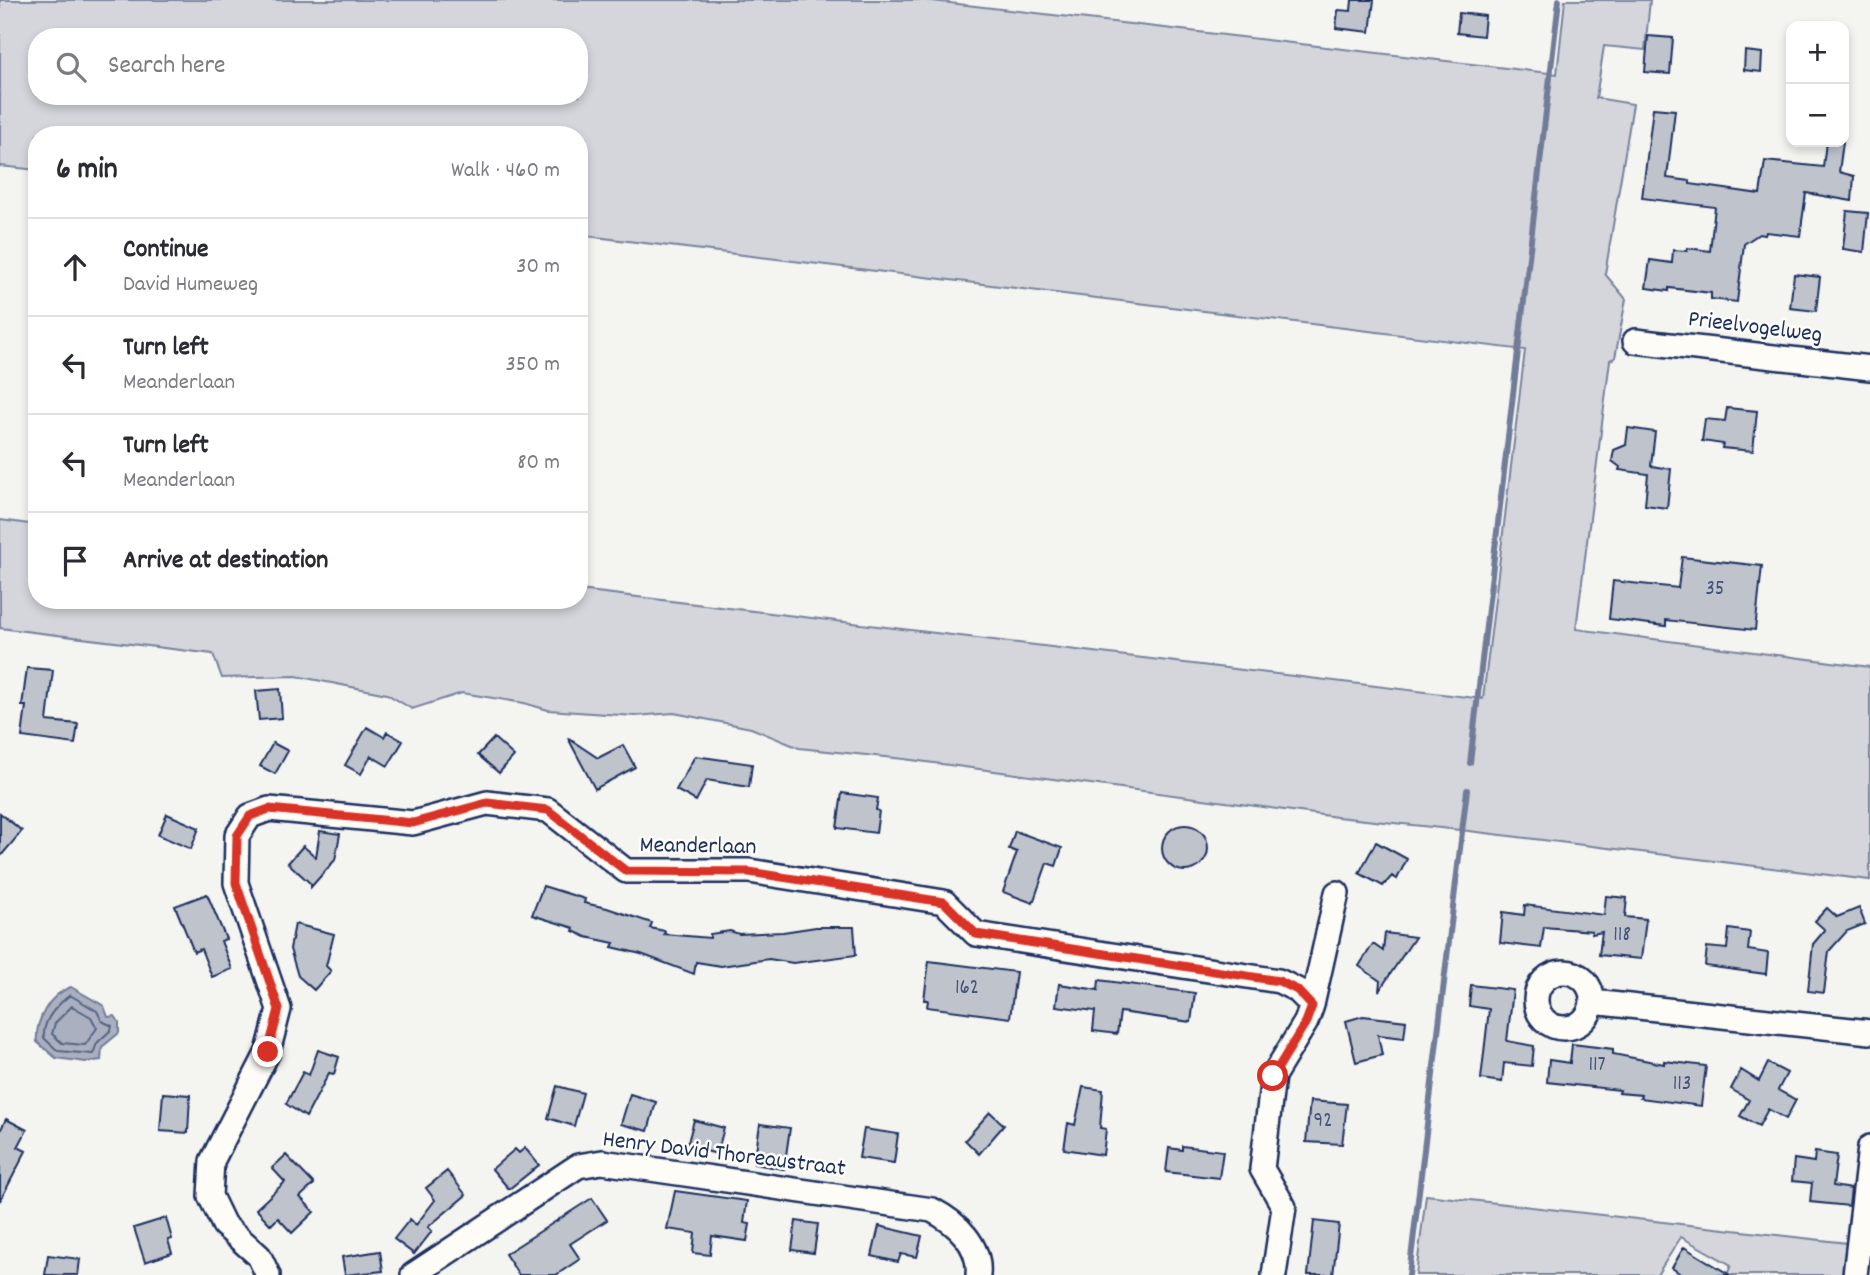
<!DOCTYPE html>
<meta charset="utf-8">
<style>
:root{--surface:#fff;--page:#f2f2f3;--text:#2b2b33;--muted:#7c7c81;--line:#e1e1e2}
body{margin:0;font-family:Dekko,sans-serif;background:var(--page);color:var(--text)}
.controls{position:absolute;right:21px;top:21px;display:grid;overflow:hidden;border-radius:14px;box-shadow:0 4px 10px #0003}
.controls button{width:63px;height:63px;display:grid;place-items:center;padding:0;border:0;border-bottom:2px solid var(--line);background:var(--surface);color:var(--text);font:35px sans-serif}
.stop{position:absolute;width:21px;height:21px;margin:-16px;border:5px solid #d93025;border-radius:50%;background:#fff}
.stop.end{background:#d93025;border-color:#fff;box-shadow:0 2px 7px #0008}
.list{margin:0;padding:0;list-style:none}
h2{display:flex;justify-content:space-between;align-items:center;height:91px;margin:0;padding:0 28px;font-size:30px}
h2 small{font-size:23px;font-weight:400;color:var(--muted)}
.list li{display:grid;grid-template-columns:46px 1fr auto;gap:21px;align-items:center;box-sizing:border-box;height:98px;padding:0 28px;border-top:2px solid var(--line)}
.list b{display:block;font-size:26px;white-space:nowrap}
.list p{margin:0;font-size:23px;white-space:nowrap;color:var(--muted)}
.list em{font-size:23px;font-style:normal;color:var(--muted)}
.icon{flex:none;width:38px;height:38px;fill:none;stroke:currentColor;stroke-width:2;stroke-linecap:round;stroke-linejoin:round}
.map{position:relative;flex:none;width:1870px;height:1275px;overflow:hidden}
.search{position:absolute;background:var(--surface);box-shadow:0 4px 10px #0003;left:28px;top:28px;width:560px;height:77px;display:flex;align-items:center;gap:18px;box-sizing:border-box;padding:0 24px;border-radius:28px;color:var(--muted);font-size:26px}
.panel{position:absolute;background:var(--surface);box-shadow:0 4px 10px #0003;left:28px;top:126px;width:560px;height:483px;border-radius:28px}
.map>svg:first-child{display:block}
</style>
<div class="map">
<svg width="1870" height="1275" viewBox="0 0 1870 1275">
<rect width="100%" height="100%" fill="#f4f4f1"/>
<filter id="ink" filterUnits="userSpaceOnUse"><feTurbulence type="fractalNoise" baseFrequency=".0143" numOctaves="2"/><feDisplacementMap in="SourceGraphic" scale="14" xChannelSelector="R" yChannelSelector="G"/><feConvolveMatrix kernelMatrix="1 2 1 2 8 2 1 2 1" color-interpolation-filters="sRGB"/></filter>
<g filter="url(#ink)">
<!-- green -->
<path fill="#d4d6db" stroke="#78829c" stroke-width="2" fill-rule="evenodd" d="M0,0H924L1557,74L1565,0H1650L1645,50L1604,46L1596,98L1633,104L1605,274L1626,299L1615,358L1610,360L1576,629L1870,667V880L1469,831L1337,817L904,759L799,748L751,728L674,713L635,716L548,710L524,703L462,693L412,709L387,694L296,676L222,678L213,654L0,628V520L37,525V600H579V590L1483,699L1525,350L579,235V135H37V170L0,166ZM37,37H579V96H37Z
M1426,1195L1847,1243L1843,1275H1727L1731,1265L1681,1237L1657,1275H1416Z"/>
<!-- water -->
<path fill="#aab0bf" stroke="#717c98" stroke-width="2" d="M71,987L104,1006L108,1017L115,1016L119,1022V1033L102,1047L101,1060L86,1062L56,1058L37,1042C35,1020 50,994 71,987Z"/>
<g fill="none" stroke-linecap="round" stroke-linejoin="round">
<!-- shore -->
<path stroke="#546385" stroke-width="2" d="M70,995L97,1011L102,1021L112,1026L111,1030L97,1043L93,1054L58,1051L44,1038C42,1020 57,1005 70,995Z
M72,1006L91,1017L97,1028L85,1045L62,1043L52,1034L55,1023Z"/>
<!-- stream -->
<path stroke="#717c98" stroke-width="6" d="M1470,763L1559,0
M1409,1275L1467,790"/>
</g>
<!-- building -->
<path fill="#bfc3cc" stroke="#1b2f5e" stroke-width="2" d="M1352,0H1374L1370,32L1336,28L1338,10L1351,11Z
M1459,13L1485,16L1483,36L1457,33Z
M1648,36L1673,38L1670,74L1645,72Z
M1745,51L1762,53L1761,72L1744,70Z
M1653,108L1675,110L1667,178L1690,181V184L1760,194L1765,161L1823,167L1826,142H1843L1839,172L1854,176L1852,201L1806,193L1800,236L1766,232L1765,235L1759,234L1744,244L1737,302L1711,299V293L1669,288V291L1646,288L1650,260L1672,263L1673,250L1687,251V248L1710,251L1715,207L1642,198Z
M1847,211L1868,213L1864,252L1843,249Z
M1794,274L1820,277L1816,311L1790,308Z
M1727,408L1757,411L1753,451L1722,448L1723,444L1702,441L1705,419L1725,421Z
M1628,428L1655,432L1651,466L1671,469L1667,508L1645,505L1648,474L1619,470L1620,467L1612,461L1614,450L1626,445Z
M1682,557L1762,566L1755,630L1666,620V626L1609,619L1613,581L1678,588Z
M27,668L53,670L47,721L78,724L75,744L22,737L26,706H22Z
M280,689L282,718L259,720L256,691Z
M367,727L384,737L387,732L403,741L388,766L371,756L361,774L345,765Z
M494,738L514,756L499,773L478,755Z
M568,738L598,758L623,745L635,767L595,789Z
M273,743L288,751L275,774L260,766Z
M695,756L752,764L749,787L707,780L696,801L676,790Z
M842,793L878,798L876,810L879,811L876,833L837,828Z
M0,813L22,831L0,857Z
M167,814L199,828L191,849L158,835Z
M1162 848a23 23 0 1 1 46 0a23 23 0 1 1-46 0Z
M320,831L340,834L335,860L311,887V884L288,863L303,846L316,857Z
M1015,831L1062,848L1056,866L1047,863L1033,903L1003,892L1017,852L1009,849Z
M1376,842L1407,859L1397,879L1392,876L1383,886L1359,873Z
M543,886L585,899L584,903L607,908L652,923L650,928L665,931L664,934L710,938V934L730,931L739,934L783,932L816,927H854L856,955L793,963L769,959L721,966L696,962L694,974L641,954L612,947L614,943L586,937L573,931L574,928L532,915Z
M207,894L226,939L221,941L232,969L212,977L201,949L194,952L175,906Z
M1606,896L1627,898L1625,917L1646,919L1641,959L1599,955L1602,932L1592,934V931L1544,927L1541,948L1500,943L1503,912L1524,915L1525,905L1604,915Z
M1827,908L1837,917L1859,908L1865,924L1847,931L1829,951L1824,993L1808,991L1813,944L1825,930L1815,921Z
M295,924L334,934L326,966L331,971L314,990L298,976L290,949Z
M1729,929L1750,932L1748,950L1768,953L1766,974L1705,966L1707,947L1727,949Z
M1385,933L1415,937L1379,991L1380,981L1359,966L1373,944L1383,951Z
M929,961L1016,972L1010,1018L927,1007L928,1000H924Z
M1099,980L1195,993L1191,1022L1120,1012L1117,1034L1093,1031L1095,1011L1056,1006L1059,984L1098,990Z
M1471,985L1513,990L1507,1041L1534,1046L1532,1066L1504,1063L1502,1082L1481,1079L1489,1009L1469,1006Z
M1363,1016L1406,1021L1404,1038L1378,1035L1382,1055L1356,1062L1346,1021Z
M1572,1044L1613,1049V1054L1664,1064V1061L1706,1066L1701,1106L1640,1098L1641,1095L1619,1093L1620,1090L1547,1082L1549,1060L1570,1063Z
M318,1050L339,1057L334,1074L329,1073L306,1117L286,1104L303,1072L309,1075Z
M1768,1063L1787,1073L1778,1090L1796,1100L1786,1119L1768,1109L1759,1126L1740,1116L1749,1100L1731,1089L1741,1070L1759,1081Z
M557,1086L583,1093L574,1126L548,1118Z
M1083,1087L1103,1090L1100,1128L1106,1129L1103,1155L1064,1149L1068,1123L1075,1125Z
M163,1093L190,1095L188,1133L160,1131Z
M630,1094L656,1102L648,1131L621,1124Z
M1310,1101L1347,1104L1342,1144L1306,1142Z
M990,1112L1004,1125L979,1154L965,1140Z
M6,1119L27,1130L18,1147L26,1151L0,1201V1131Z
M694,1120L724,1128L717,1154L687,1146Z
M760,1124L790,1128L784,1169L754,1164Z
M864,1129L898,1134L894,1163L859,1158Z
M1182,1146L1223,1151L1219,1178L1166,1172L1169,1148L1182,1150Z
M525,1148L539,1165L509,1189L492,1169L515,1149L519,1153Z
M1815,1152L1837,1155L1833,1186L1851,1189L1849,1206L1810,1202L1812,1183L1792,1181L1794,1159L1814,1162Z
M286,1155L314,1184L300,1197L314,1212L292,1233L278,1218L271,1225L256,1209L285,1182L272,1168Z
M447,1171L466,1195L428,1227L432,1231L414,1254L394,1239L410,1219L416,1225L435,1200L426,1188Z
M675,1191L747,1201L744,1223L750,1224L747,1241L712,1236L710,1255L693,1253L695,1233L667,1229Z
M592,1198L607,1220L570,1244L580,1259L556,1275H519L505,1254Z
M166,1218L172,1239L168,1240L172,1253L145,1262L134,1228Z
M796,1221L818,1224L814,1253L792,1250Z
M1314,1221L1339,1224L1333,1275H1308Z
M879,1226L922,1236L917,1257L901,1254L898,1262L872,1256Z
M1684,1247L1730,1275H1682L1672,1268Z
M380,1251L383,1271L345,1275L342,1257Z
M48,1255L80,1259L78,1275H45Z"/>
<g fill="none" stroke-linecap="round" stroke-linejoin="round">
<!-- minor casing -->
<g stroke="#1b2f5e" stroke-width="28">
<path id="minor" d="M1635,341L1870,368
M1536 1000a28 28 0 1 1 56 0a28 28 0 1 1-56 0Z
M1592,1002L1870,1032
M268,1275L259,1256L224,1225L210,1196L212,1161L268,1052L279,1009L236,883L237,836L250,816L269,809L413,823L487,803L548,810L626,871H749L944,902L976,934L1279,981L1297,990L1312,1005
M413,1275L578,1166L602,1162L932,1210C957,1223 981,1245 978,1275
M1274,1275L1284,1207L1262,1169L1273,1076L1306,1022L1312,1005L1337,893
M1855,1275L1870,1147"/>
</g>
<!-- minor -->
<use href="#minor" stroke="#fdfcf7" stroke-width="23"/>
</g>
</g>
<g fill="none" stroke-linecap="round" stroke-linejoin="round" filter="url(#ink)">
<!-- route -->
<path stroke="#d93025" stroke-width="9" d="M268,1052L279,1009L236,883L237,836L250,816L269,809L413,823L487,803L548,810L626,871L749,872L944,902L976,934L1279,981L1297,990L1312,1006L1306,1022L1273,1076"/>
</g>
<g text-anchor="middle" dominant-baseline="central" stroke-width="5" stroke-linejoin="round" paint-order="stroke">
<!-- number labels -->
<g font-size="21" fill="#44547a">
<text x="1715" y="590">35</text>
<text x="1622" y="936">118</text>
<text x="967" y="989">162</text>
<text x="1597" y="1066">117</text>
<text x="1682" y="1085">113</text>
<text x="1323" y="1122">92</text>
</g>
<!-- street labels -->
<g font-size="24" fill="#1b2f5e" stroke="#fdfcf7">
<text transform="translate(1755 328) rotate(7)">Prieelvogelweg</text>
<text transform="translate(698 847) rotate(1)">Meanderlaan</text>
<text transform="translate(724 1155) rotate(7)">Henry David Thoreaustraat</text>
</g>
</g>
</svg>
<div class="controls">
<button>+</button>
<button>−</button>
</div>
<div class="stop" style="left:1273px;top:1076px"></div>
<div class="stop end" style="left:268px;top:1052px"></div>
<div class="search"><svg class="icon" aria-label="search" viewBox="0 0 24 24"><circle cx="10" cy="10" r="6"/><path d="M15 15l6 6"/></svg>Search here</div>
<section class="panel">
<h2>6 min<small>Walk · 460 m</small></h2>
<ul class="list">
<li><svg class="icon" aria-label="ahead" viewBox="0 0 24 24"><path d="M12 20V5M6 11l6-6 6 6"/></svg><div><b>Continue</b><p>David Humeweg</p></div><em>30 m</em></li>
<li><svg class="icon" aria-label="left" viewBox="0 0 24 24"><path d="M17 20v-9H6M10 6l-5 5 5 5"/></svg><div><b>Turn left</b><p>Meanderlaan</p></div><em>350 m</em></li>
<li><svg class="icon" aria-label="left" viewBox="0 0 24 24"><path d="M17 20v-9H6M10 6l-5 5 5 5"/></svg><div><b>Turn left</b><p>Meanderlaan</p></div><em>80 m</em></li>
<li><svg class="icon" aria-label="arrive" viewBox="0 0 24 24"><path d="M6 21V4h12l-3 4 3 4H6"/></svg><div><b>Arrive at destination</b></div></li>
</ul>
</section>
</div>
